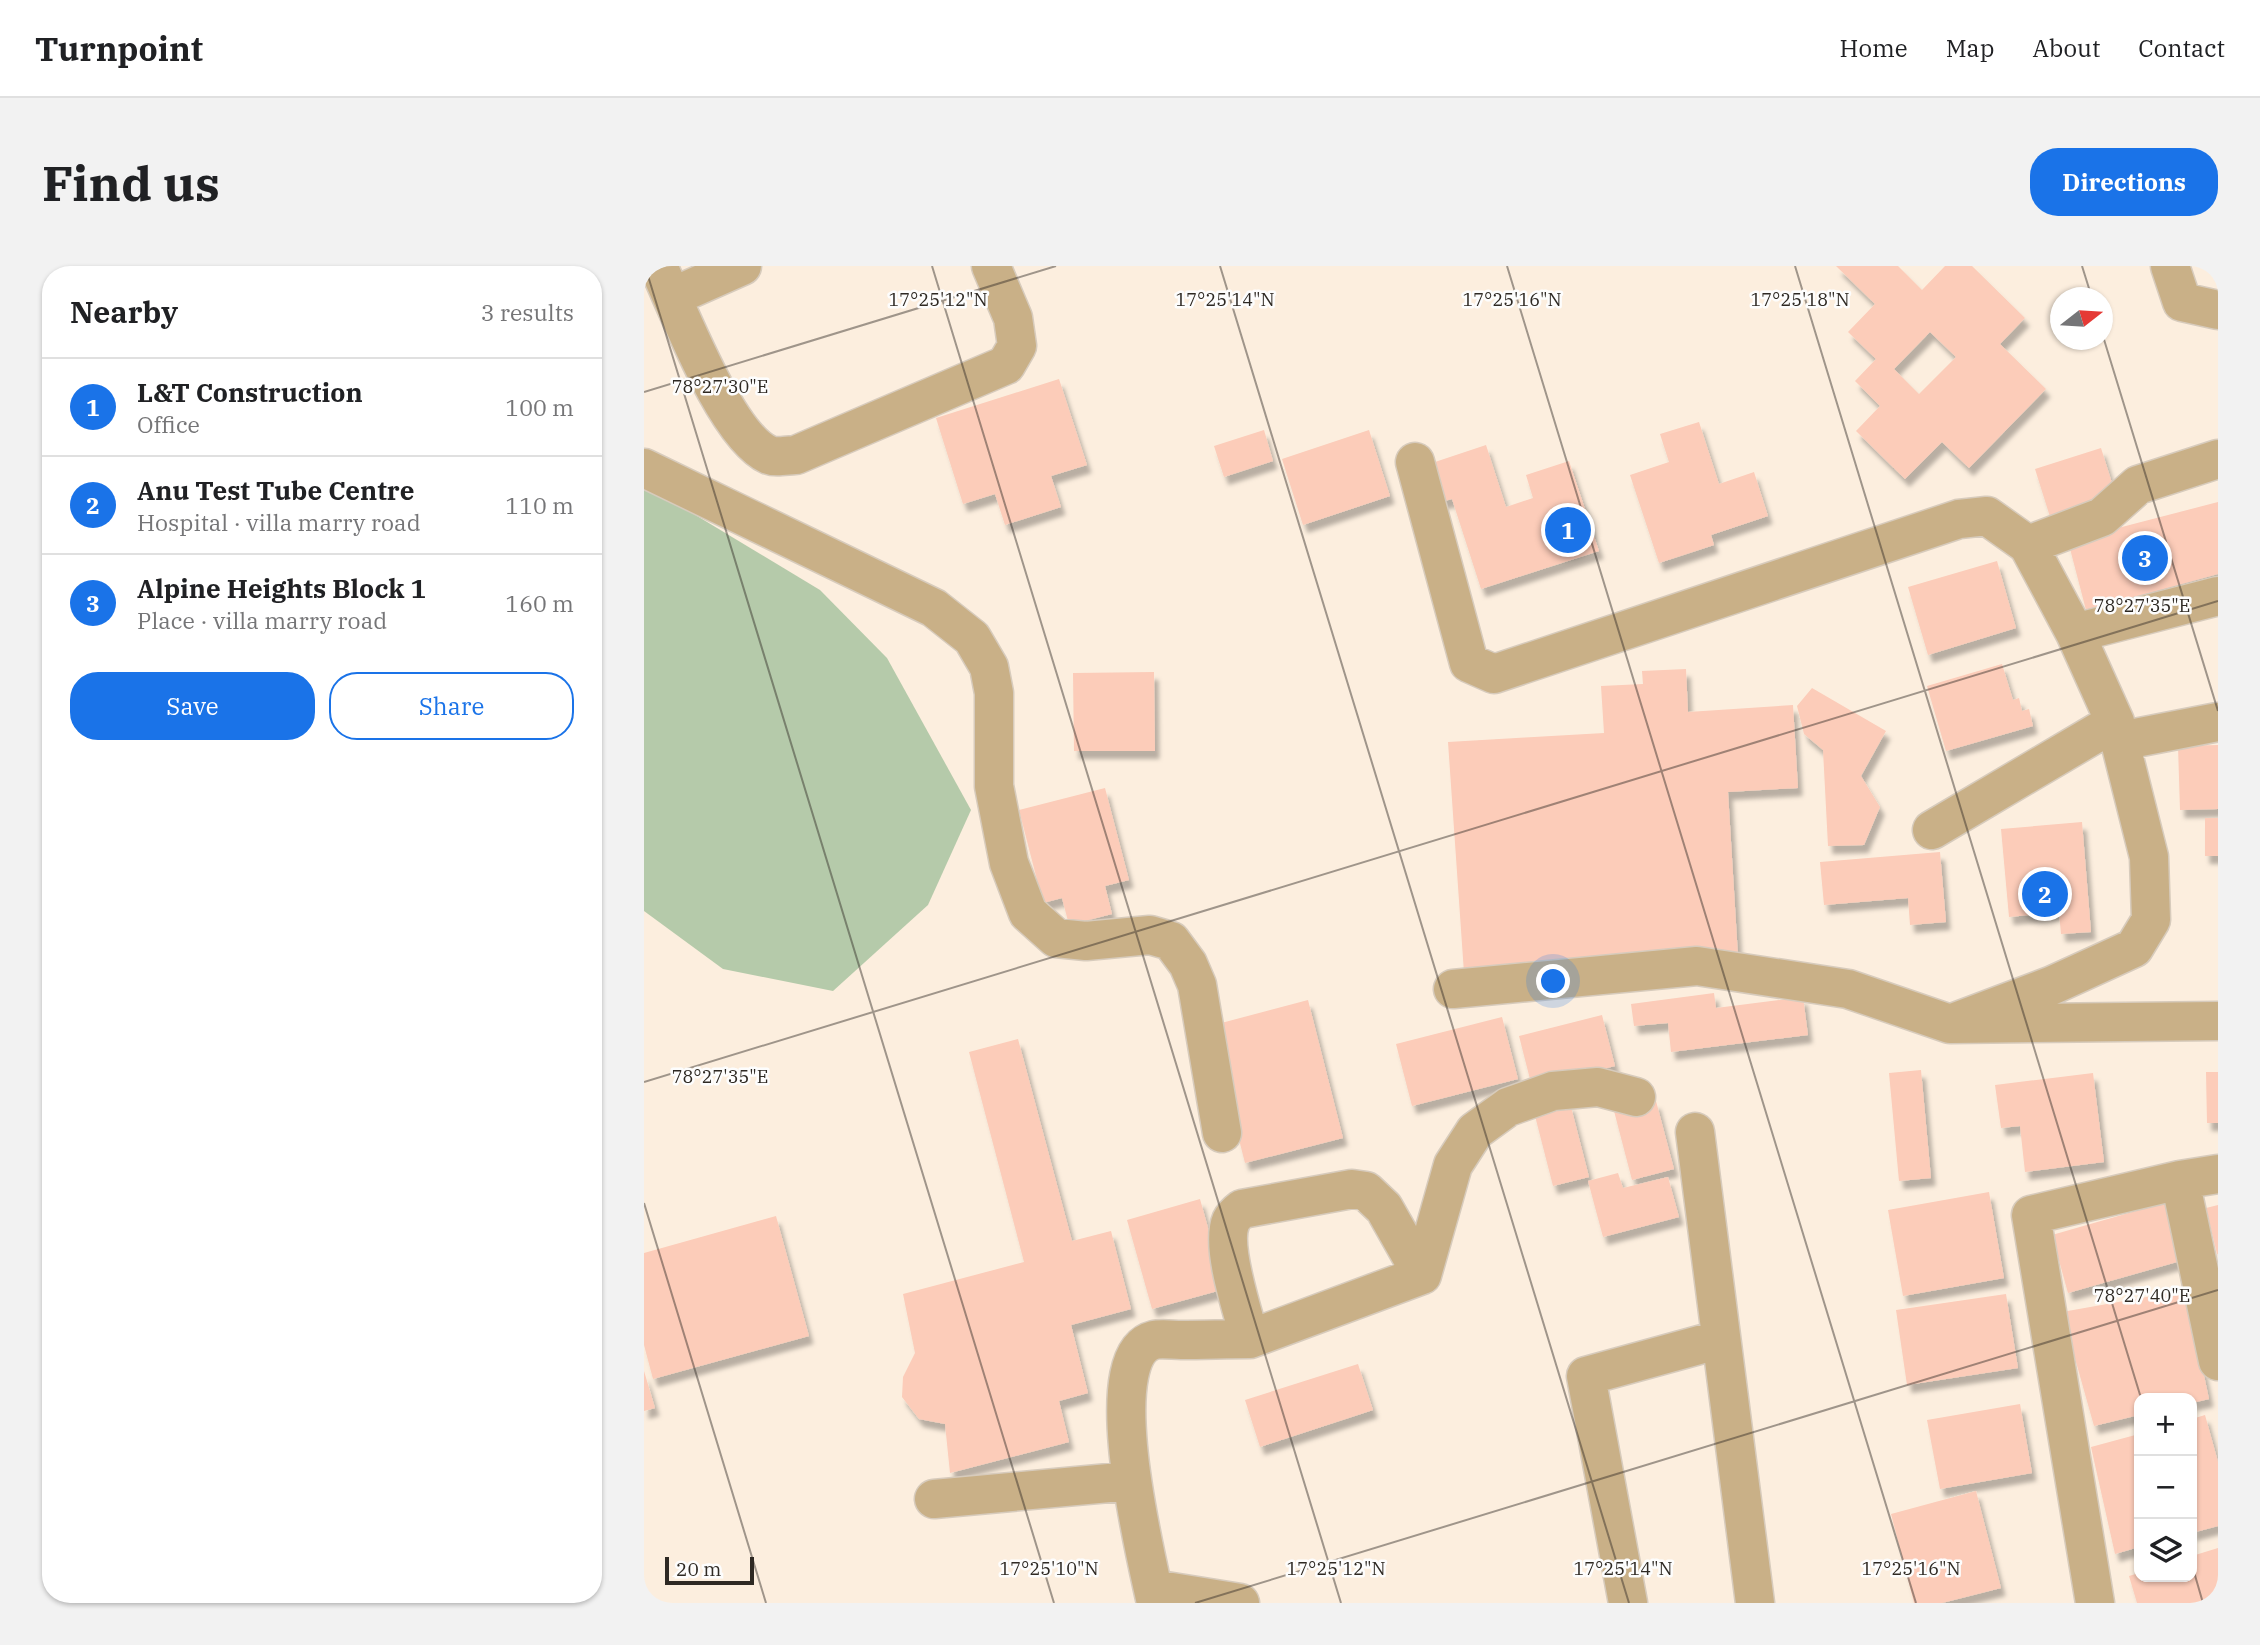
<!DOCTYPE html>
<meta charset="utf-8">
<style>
:root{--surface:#fff;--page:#f2f2f2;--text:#202124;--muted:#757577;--line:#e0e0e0;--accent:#1a73e8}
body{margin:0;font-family:"IBM Plex Serif",serif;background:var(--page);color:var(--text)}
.controls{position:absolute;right:21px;bottom:21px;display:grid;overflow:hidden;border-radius:14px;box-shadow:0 2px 5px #0004}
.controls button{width:63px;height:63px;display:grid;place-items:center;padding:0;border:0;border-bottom:2px solid var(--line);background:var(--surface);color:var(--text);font:35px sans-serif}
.compass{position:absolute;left:1406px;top:21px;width:63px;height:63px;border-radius:50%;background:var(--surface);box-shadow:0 2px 5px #0004;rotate:73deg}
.scale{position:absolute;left:21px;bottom:18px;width:89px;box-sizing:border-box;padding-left:7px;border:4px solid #2e2923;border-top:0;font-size:19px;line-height:24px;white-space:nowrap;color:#2e2923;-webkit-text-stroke:5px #fdfdfd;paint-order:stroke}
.you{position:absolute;left:910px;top:716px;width:24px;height:24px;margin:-18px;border:5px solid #fff;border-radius:50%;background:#1a73e8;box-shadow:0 0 0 10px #1a73e833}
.badge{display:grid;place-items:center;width:46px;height:46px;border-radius:50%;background:var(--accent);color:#fff;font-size:23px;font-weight:700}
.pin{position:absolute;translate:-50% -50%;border:4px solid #fff;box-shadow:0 2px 7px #0006}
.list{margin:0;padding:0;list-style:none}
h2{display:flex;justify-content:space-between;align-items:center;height:91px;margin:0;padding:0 28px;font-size:30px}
h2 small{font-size:23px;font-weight:400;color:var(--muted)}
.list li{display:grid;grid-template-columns:46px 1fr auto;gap:21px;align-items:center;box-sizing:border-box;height:98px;padding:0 28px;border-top:2px solid var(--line)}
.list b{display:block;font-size:26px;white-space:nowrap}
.list p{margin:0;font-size:23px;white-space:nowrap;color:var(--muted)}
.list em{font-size:23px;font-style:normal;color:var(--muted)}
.actions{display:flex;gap:14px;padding:21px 28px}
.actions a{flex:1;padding:16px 0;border:2px solid var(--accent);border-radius:28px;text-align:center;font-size:24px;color:var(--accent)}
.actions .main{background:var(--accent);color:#fff}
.icon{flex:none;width:38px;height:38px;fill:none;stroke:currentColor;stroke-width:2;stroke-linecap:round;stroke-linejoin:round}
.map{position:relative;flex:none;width:1574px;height:1337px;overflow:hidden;border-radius:28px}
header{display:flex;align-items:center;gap:42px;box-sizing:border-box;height:98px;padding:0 35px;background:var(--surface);border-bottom:2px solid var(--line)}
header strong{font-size:33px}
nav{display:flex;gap:38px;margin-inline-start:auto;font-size:24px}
.intro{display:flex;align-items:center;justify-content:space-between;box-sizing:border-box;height:168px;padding:0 42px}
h1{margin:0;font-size:49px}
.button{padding:18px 32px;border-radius:28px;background:var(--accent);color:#fff;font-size:24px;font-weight:700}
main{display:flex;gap:42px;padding:0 42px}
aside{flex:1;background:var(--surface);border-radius:28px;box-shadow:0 2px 5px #0004}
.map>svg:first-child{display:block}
</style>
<header>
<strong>Turnpoint</strong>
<nav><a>Home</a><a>Map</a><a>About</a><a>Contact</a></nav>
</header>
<div class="intro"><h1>Find us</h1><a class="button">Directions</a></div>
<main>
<aside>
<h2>Nearby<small>3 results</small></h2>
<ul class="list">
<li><span class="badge">1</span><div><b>L&amp;T Construction</b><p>Office</p></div><em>100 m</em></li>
<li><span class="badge">2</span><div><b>Anu Test Tube Centre</b><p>Hospital · villa marry road</p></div><em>110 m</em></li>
<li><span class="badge">3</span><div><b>Alpine Heights Block 1</b><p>Place · villa marry road</p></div><em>160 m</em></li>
</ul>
<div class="actions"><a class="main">Save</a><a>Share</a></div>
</aside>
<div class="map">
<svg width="1574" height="1337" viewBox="0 0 1574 1337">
<defs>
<filter id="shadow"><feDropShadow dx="4.5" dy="8" stdDeviation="2" flood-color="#0004"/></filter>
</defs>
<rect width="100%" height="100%" fill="#fceede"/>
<!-- green -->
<path fill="#b5caaa" d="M0,218L176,324L243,392L327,544L284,639L189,725L79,703L0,645Z"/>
<!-- building -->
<path fill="#fcccb9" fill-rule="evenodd" filter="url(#shadow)" d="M1192,0H1254L1278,24L1301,0H1328L1381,52L1356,78L1402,123L1325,202L1298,176L1261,213L1212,165L1236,140L1211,115L1232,93L1204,66L1231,38ZM1286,66L1312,91L1275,128L1250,103Z
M415,113L443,199L407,210L417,241L361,259L351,228L319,238L292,152Z
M1055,156L1075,218L1110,206L1124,250L1067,269L1070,279L1015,297L986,209L1025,196L1016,168Z
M620,164L629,195L580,211L570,180Z
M725,164L746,230L659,259L638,193Z
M842,179L862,241L889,232L882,209L925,195L955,285L837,323L808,233L797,236L785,198Z
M1457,182L1473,233L1407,254L1391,203Z
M1574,236V308L1442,344L1424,275Z
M1353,295L1372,362L1284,389L1264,321Z
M1358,398L1369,434L1375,432L1378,445L1385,443L1389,460L1302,485L1283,420Z
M1042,403L1044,446L1149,439L1154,522L1084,526L1094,690L820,707L804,476L960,467L957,420L999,418L998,405Z
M510,406L511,485H430L429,407Z
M1168,422L1242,465L1217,510L1236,541L1220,579L1184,580L1179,484L1160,468L1153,440Z
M1574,479V543L1536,544L1534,480Z
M461,522L485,614L461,620L468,648L425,659L418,632L399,637L375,544Z
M1561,552H1574V590H1561Z
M1438,556L1447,666L1417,668L1415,646L1365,651L1357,563Z
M1296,586L1302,656L1266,659L1264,632L1180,639L1176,596Z
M1070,727L1072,742L1159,731L1164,769L1027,786L1024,757L990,760L987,738Z
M664,734L699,872L601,897L566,760Z
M958,749L971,800L888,821L875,770Z
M858,751L874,813L768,840L752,778Z
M374,773L428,975L467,965L487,1043L427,1059L444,1127L415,1135L425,1176L306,1207L301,1158L275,1153L258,1131L259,1111L271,1087L259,1028L380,996L325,786Z
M1277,804L1287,912L1255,915L1245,807Z
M1562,806H1574V857H1563Z
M1449,807L1460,896L1381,906L1376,860L1357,862L1351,819Z
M1012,835L1030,903L988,914L970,845Z
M926,837L945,911L909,920L890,846Z
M974,907L979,922L1024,911L1035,951L959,971L944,915Z
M1345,926L1360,1012L1259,1030L1244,944Z
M556,933L581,1023L508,1043L483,954Z
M1530,934L1547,992L1424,1027L1408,969Z
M1574,939V988H1573L1562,942Z
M132,950L165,1070L9,1113L0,1079V987Z
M1542,1024L1565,1133L1548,1137V1132H1495V1149L1450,1160L1418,1046Z
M1362,1028L1374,1102L1263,1119L1252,1044Z
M714,1098L729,1144L616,1181L601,1134Z
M0,1105L11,1142L0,1145Z
M1376,1138L1388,1207L1296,1223L1283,1154Z
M1561,1149L1574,1196V1260L1548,1267V1153Z
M1495,1168V1281L1471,1288L1447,1181Z
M1332,1225L1357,1322L1298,1337H1270L1247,1248Z
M1574,1282V1337H1493L1485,1310L1495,1307V1311H1548V1290Z"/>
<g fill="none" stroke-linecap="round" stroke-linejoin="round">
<!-- minor casing -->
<g stroke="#d7cbbc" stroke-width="41">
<path id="minor" d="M14,0C35,45 82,170 125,189C132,192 144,189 152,189L362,99L373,80L369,52L347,0
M1526,0L1538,36L1574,44
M28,31L98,0
M771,196L825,397L850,408L1315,253L1343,250L1384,279L1431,367L1471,456L1505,591L1507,654L1490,682L1409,719L1306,758
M0,202L290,342L328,372L345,401L350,427V520L365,597L384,647L412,672L442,675L506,669L527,675L544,698L553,719L578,867
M1384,279L1458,251L1494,219L1574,193
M1431,367L1574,330
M1476,475L1574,456
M1288,564L1471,456
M809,723L1053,700L1204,723L1306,758L1574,755
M1051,866L1111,1337
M1536,914L1574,1095
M606,1073L778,1009L809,899L831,865L864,841L909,825L954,821L992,831
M290,1233L487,1215
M509,1323L596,1337
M512,1337C503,1294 451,1089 510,1074C518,1072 529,1074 537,1074C560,1074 583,1073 606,1073C599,1047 576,980 587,955C589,951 594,946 598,943L708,923L722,925L740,942L778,1009
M984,1337L942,1110L1077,1073
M1451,1337L1387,949L1536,914L1574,908"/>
</g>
<!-- minor -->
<use href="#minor" stroke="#c9b087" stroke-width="38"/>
</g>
<!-- ticks -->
<path fill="none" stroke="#2e2923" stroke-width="2" stroke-opacity="0.45" d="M1,0L410,1337M288,0L697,1337M576,0L985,1337M863,0L1272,1337M1151,0L1497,1132M1438,0L1448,32M1458,67L1574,445M0,126L412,0M0,816L1574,335M0,937L122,1337M1548,1299L1559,1337M551,1337L1574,1024"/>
<g font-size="18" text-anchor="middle" fill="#2e2923" stroke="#fdfdfd" stroke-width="5" stroke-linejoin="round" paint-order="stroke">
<text x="294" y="40">17°25'12"N</text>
<text x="581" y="40">17°25'14"N</text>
<text x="868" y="40">17°25'16"N</text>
<text x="1156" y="40">17°25'18"N</text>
<text x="76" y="127">78°27'30"E</text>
<text x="1498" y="346">78°27'35"E</text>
<text x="76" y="817">78°27'35"E</text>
<text x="1498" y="1036">78°27'40"E</text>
<text x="405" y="1309">17°25'10"N</text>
<text x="692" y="1309">17°25'12"N</text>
<text x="979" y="1309">17°25'14"N</text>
<text x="1267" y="1309">17°25'16"N</text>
</g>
</svg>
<div class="controls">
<button>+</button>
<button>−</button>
<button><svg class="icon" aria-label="layers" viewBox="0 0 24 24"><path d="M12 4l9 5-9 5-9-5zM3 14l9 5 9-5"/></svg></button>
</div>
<svg class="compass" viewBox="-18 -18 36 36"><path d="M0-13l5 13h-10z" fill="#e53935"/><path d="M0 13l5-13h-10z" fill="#757577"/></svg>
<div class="scale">20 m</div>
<div class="you"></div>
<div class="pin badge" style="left:924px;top:264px">1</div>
<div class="pin badge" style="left:1401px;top:628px">2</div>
<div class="pin badge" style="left:1501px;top:292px">3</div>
</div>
</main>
